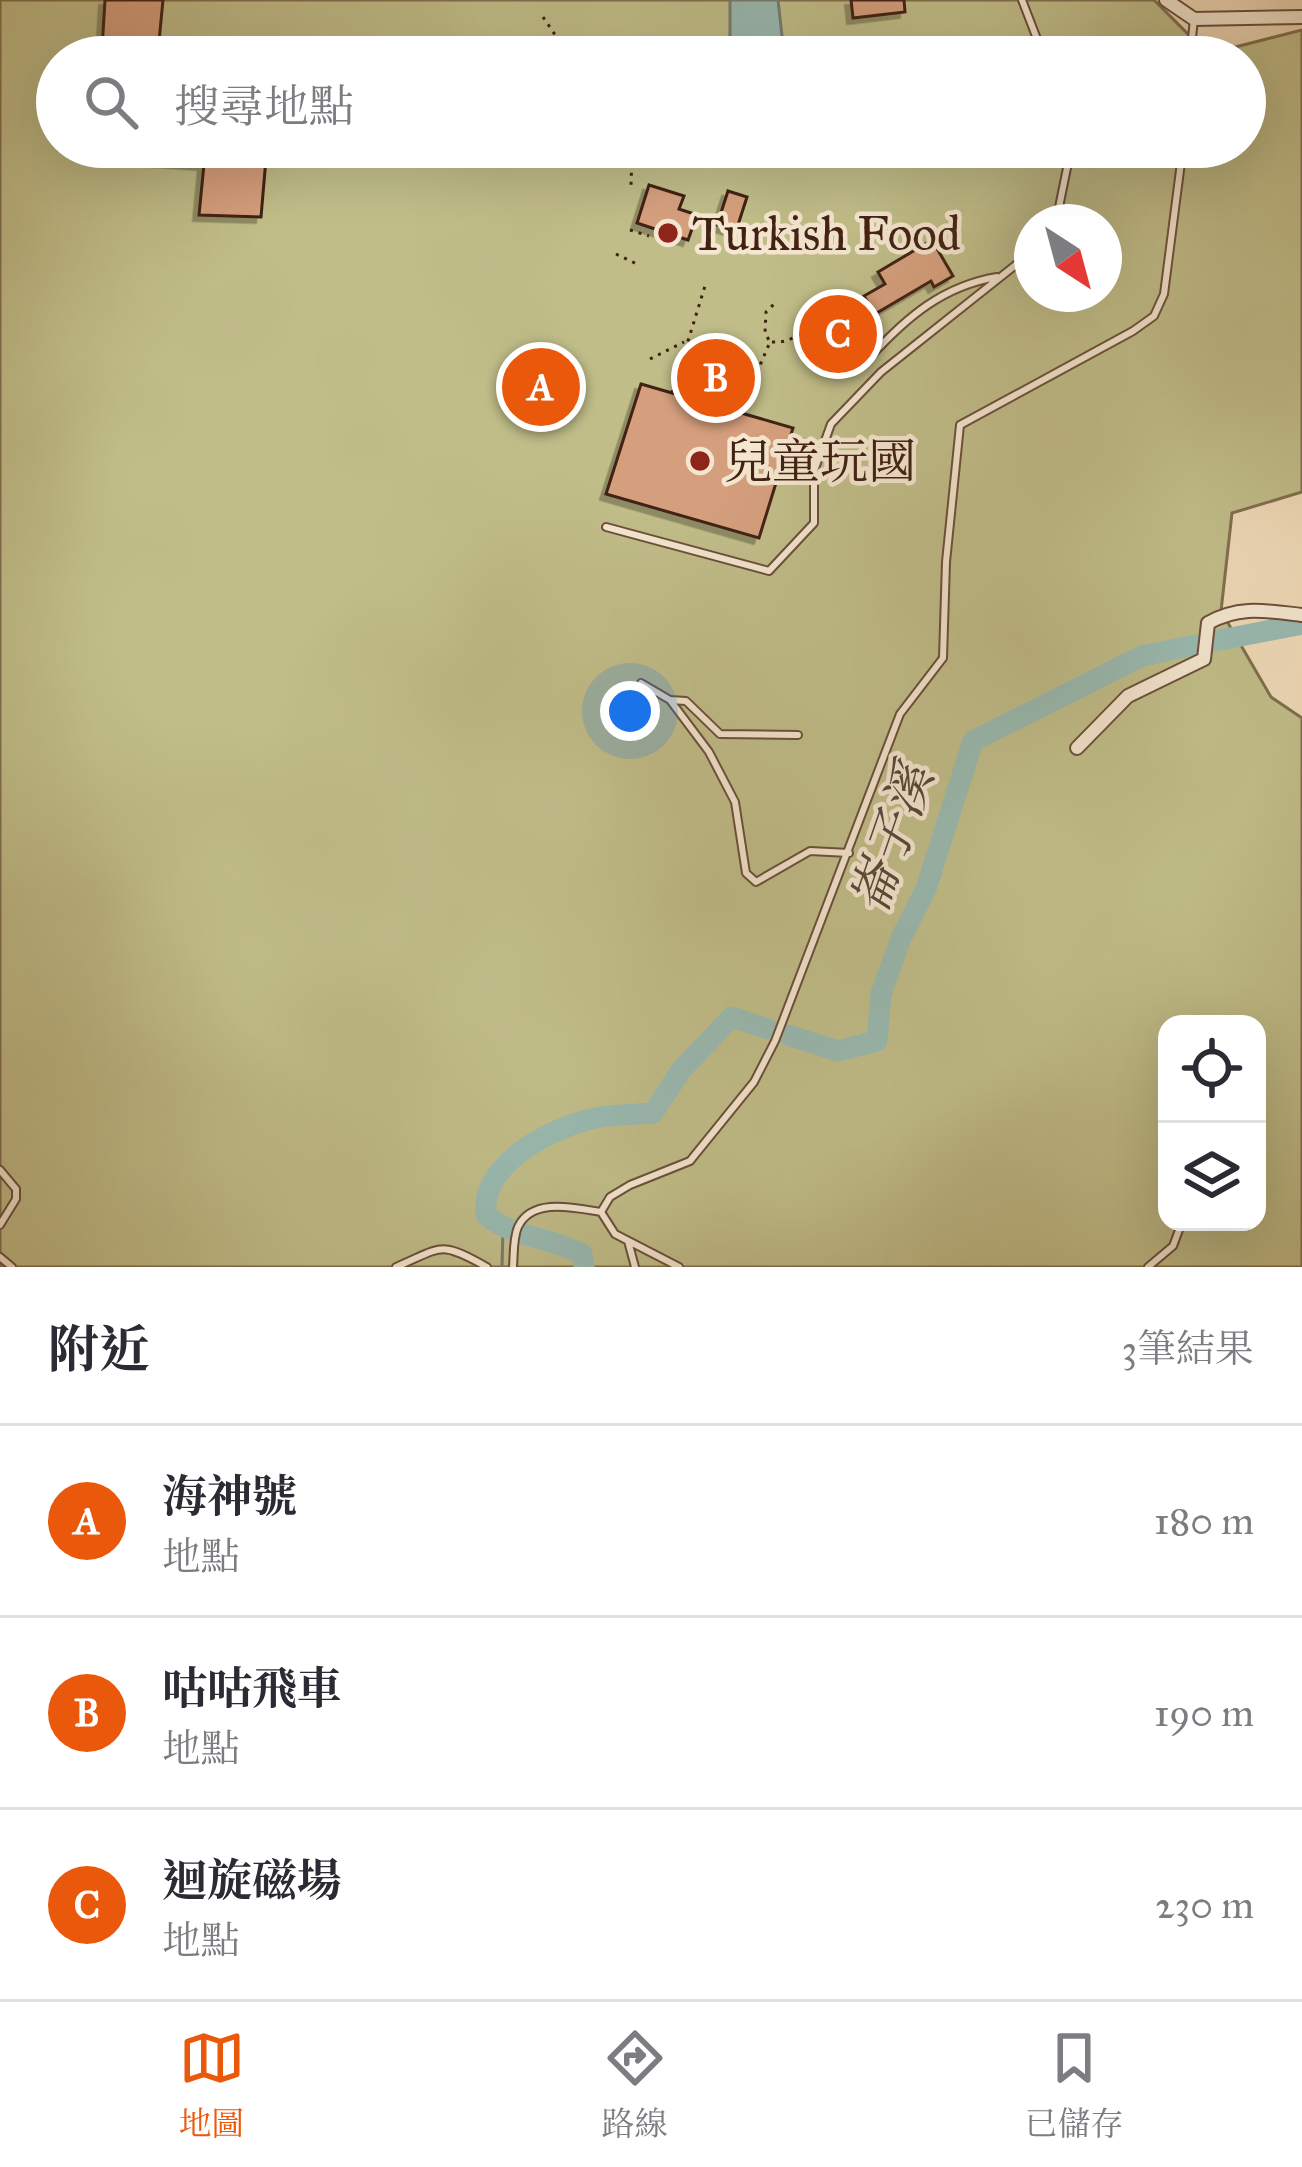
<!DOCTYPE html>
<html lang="zh-TW">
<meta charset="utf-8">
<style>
:root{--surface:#fff;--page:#f2f2f3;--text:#2b2b33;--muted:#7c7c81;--line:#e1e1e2;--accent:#ea580c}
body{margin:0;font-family:"IM FELL Great Primer","Noto Serif TC",serif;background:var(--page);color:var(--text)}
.controls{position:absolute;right:36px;bottom:36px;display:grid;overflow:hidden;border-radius:24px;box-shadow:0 12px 48px #0002}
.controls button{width:108px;height:108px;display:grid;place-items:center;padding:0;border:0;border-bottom:3px solid var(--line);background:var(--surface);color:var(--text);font:60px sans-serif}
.compass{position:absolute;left:1014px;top:204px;width:108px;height:108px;border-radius:50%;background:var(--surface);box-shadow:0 12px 48px #0002;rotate:144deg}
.you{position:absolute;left:630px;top:711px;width:42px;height:42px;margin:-30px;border:9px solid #fff;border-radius:50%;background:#1a73e8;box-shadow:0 0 0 18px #1a73e833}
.badge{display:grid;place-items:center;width:78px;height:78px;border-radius:50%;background:var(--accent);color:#fff;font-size:39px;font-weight:700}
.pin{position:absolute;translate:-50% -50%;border:6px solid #fff;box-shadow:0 3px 12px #0006}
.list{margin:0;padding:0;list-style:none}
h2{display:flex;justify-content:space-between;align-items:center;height:156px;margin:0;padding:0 48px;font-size:51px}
h2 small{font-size:39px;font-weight:400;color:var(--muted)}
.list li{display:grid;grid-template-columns:78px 1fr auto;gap:36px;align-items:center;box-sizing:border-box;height:192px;padding:0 48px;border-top:3px solid var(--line)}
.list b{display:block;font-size:45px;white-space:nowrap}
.list p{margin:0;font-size:39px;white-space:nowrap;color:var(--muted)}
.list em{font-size:39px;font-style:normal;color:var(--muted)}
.icon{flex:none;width:66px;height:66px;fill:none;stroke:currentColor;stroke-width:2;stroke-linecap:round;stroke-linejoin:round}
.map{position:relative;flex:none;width:1302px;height:1267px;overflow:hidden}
.search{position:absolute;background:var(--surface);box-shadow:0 12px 48px #0002;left:36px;right:36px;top:36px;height:132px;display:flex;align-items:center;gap:30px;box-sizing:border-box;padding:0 42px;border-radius:66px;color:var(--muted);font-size:45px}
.sheet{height:732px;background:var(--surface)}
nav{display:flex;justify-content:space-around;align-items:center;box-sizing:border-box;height:168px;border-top:3px solid var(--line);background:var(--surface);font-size:33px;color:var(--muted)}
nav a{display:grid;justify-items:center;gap:6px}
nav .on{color:var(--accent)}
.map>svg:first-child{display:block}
</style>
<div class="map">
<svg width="1302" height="1267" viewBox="0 0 1302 1267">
<defs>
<filter id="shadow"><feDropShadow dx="-5.5" dy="5.5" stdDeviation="0" flood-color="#0004"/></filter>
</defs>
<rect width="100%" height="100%" fill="#eed9b6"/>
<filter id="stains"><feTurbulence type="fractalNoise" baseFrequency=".00167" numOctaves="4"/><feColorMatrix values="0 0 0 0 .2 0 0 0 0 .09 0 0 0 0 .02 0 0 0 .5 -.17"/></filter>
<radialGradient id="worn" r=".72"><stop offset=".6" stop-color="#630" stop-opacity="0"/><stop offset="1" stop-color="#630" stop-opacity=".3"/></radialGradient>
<!-- green -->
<path fill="#c0bd89" stroke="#806f4e" stroke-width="3" fill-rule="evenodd" d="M0,0H1154L1208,54L1302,30V492L1232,513L1221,611L1271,697L1302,718V1267H0ZM57,57H1245V147H57ZM1032,222H1104V294H1032ZM1167,1024H1257V1222H1167Z"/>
<!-- water -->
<path fill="#99bab1" stroke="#767d71" stroke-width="3" d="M730,0H778L783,45L799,57H730Z"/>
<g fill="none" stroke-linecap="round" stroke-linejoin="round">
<!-- stream -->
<path stroke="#767d71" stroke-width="3" d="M502,1267L503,1229"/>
<!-- river -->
<path stroke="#99bab1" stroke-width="21" d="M1215,641L1302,624
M788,1035L838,1051L877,1041L881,994L901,938L926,889L973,741L1142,656L1195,645
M584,1267L582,1254C551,1237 513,1238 486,1215C480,1166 546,1131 587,1120C608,1114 632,1115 653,1113L682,1069L732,1017L768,1029"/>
</g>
<!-- building -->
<path fill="#d59f7d" stroke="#412112" stroke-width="3" filter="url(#shadow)" d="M105,0H163L158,52L102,49Z
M851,0H904L905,12L853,18Z
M100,147H267L261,217L199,215L204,164L100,157Z
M649,185L684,196L679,209L697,215L688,240L637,223Z
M728,191L747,197L736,231L717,225Z
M932,240L953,276L934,287L931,281L875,314L864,296L885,284L878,272Z
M641,384L793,428L759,538L606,494Z"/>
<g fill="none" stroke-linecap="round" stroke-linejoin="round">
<!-- lane casing -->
<g stroke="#6c4f3b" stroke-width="10">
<path id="lane" d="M1022,0L1044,57
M1190,57L1194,19
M1056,222L1068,163L1066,147
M871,356C907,317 943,286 997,277
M606,527L769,571L814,523V471L831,424L881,372L1032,252
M641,683L670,700
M798,735L720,734L686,701L670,700L709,752L735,802L746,873L756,882L810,851L849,853
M0,1170L16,1189V1199L0,1225
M628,1241L635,1267
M0,1257L12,1267
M396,1267C443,1247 439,1240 487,1267
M513,1267C514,1255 513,1238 518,1227C532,1197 575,1208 601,1212
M679,1267L615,1234L601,1212L610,1197L630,1185L690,1161L754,1082L775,1041L900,714L943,658L946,562L960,425L1133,331L1154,316L1164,294L1183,147
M1148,1267L1173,1246L1182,1222"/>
</g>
<!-- street casing -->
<g stroke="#6c4f3b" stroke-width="16">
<path id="street" d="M1166,0L1194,19L1302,17
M1077,748L1128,696L1204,659L1208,623C1240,605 1266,611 1302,615"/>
</g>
<!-- path -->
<path stroke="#412112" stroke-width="3" stroke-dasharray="3 6" stroke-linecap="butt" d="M543,17L570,57
M628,147L632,153L631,185
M630,230L649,236
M616,254L637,264
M772,342C793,343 804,333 807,313
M650,359L684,342
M672,393L705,286
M739,414L770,342L765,333L766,312L777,301"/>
<!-- lane -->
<use href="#lane" stroke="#f4e6d0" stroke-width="6"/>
<!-- street -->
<use href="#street" stroke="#f4e6d0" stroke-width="12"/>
</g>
<!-- markers -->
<g fill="#8f2418" stroke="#f4e6d0" stroke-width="4.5">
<circle cx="668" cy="233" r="12"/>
<circle cx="700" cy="461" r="12"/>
</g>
<g text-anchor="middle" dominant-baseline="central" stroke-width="9" stroke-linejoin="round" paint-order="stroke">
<!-- poi labels -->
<g font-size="48" fill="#412112" stroke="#f4e6d0" text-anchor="start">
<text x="692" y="233">Turkish Food</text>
<text x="724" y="461">兒童玩國</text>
</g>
<!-- water labels -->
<g font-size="51" font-style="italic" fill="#57473a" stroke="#f4e6d0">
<text transform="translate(892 839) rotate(-71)">崙子溪</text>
</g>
</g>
<rect width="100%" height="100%" filter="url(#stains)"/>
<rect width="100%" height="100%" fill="url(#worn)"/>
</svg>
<div class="controls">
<button><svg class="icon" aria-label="locate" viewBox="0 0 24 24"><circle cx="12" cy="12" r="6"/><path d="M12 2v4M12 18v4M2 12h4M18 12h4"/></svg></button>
<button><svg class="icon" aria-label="layers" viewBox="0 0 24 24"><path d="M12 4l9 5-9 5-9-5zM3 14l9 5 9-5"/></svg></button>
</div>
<svg class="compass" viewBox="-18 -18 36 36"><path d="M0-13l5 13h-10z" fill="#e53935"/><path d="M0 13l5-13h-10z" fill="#7c7c81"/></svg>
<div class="you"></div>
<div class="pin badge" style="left:541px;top:387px">A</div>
<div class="pin badge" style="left:716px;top:378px">B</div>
<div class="pin badge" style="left:838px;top:334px">C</div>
<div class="search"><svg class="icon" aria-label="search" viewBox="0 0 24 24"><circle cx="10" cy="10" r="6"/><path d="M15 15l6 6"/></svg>搜尋地點</div>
</div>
<section class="sheet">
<h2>附近<small>3筆結果</small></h2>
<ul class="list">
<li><span class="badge">A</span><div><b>海神號</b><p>地點</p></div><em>180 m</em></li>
<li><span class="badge">B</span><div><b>咕咕飛車</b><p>地點</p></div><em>190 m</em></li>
<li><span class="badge">C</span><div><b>迴旋磁場</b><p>地點</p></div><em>230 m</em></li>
</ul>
</section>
<nav>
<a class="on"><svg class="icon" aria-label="map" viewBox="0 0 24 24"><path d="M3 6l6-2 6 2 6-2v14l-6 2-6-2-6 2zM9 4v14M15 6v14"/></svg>地圖</a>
<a><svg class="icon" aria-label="directions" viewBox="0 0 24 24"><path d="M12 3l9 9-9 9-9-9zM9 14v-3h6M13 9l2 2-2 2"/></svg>路線</a>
<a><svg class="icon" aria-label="saved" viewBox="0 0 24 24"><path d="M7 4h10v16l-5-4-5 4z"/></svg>已儲存</a>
</nav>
